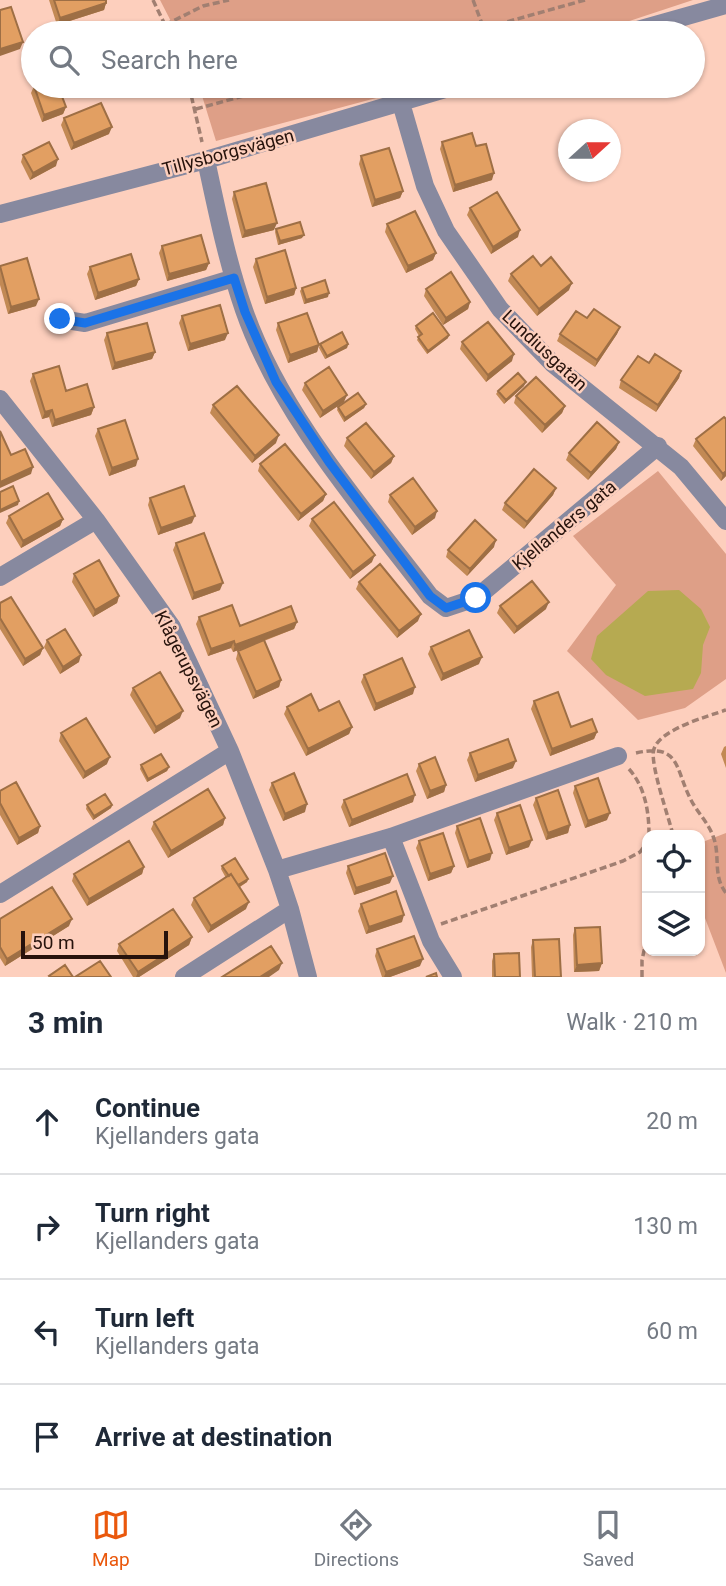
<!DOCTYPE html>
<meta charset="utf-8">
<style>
:root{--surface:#fff;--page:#f2f2f3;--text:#1f2937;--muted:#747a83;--line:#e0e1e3;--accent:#ea580c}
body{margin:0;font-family:Roboto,sans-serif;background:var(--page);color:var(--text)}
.controls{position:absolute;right:21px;bottom:21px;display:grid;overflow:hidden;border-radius:14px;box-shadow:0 2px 5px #0004}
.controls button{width:63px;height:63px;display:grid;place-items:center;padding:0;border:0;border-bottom:2px solid var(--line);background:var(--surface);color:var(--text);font:35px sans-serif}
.compass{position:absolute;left:558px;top:119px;width:63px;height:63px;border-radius:50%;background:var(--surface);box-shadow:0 2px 5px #0004;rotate:69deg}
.scale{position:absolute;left:21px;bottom:18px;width:147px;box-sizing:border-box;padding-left:7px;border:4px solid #27130c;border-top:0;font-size:19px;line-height:24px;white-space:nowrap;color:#27130c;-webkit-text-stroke:5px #fdcfbd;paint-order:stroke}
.stop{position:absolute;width:21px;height:21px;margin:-16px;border:5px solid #1a73e8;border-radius:50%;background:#fff}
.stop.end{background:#1a73e8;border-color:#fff;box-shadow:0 2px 7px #0008}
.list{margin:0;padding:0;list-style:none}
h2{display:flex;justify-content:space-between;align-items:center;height:91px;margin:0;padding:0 28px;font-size:30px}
h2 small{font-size:23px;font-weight:400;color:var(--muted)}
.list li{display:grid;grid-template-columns:46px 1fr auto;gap:21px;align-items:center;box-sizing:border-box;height:105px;padding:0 28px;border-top:2px solid var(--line)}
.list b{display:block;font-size:26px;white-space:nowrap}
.list p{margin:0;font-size:23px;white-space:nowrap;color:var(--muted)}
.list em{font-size:23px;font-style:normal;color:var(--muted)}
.icon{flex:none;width:38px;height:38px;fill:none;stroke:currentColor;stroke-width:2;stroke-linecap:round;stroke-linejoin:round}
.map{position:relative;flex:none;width:726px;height:977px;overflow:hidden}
.search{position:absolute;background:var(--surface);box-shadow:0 2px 5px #0004;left:21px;right:21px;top:21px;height:77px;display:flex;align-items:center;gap:18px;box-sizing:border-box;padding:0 24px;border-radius:38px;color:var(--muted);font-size:26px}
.sheet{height:511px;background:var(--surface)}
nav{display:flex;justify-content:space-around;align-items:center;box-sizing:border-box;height:98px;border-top:2px solid var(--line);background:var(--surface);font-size:19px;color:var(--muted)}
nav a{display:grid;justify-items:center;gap:4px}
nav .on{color:var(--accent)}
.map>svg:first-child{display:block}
</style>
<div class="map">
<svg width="726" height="977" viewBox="0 0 726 977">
<rect width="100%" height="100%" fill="#fdcfbd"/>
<!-- green -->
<path fill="#de9f87" d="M160,0H693L593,33H177Z
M199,86H421L216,141Z
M658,471L726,554V679L685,708L638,720L567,651L616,585L573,536Z
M726,833V973L700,905V843Z"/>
<!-- water -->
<path fill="#b6aa51" d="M679,590L701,609L710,627L703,645L701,673L693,689L645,696L606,675L591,659L597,636L648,591Z"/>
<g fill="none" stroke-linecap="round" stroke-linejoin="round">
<!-- path -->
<path stroke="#a17f71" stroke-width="3.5" stroke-dasharray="7 3.5" stroke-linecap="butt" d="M153,0L169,33
M473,0L484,29
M165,25L203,6L229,0
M467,33L585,0
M189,86L202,142
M196,109L280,86
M636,753C680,743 675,768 690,798C696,811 708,822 713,836C721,856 712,875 726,893
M629,769C645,787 649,811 649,835
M673,835C669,818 649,762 654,749C660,729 709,716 726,710
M441,924L623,861L640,852L647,843
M642,977V960L647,937"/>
<!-- minor -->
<path stroke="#87899f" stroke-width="18" d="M627,33L726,5
M401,103L425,186L446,231L500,309L553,364L681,467L726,521
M206,160C217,211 227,261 244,310C281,416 363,508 430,596L446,608L476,598L658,446
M0,214L206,160L455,86
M60,319L85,323L234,278
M0,399L96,520L172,627L230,751L277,870L290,909L308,977
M0,577L96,520
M391,837L431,941L453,977
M277,870L391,837L618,756
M0,894L230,751
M184,977L290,909"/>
</g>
<!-- wall -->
<path fill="#c28954" d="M49,0H106V3L104,10L57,25Z
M34,86L66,107L63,114L42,122L31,93Z
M64,118L109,134L71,150L61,125Z
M442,142L492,180L453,192L440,149Z
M23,155L56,166L30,180L21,162Z
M361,156L403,191L400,198L372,207L359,164Z
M234,192L274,230L242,238L232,199Z
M470,208L518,237L491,254L467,215Z
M387,224L436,253L433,260L406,273L385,232Z
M276,229L302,238L278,245L275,232Z
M162,246L209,263L206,270L167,281L159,253Z
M256,259L296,288L294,295L265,304L253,267Z
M541,266L569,290L537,316L508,281L511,274Z
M90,267L139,279L136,286L95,300L87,274Z
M0,269L36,306L8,314L0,285Z
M302,288L328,297L304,304L300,291Z
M426,289L470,302L468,309L443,325L424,296Z
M182,316L225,340L188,351L179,323Z
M278,323L319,345L317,352L288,363L276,330Z
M416,326L448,338L427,354L417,340L419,336L415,329Z
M620,327L617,334L595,367L557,341L560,334Z
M107,333L155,352L152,359L112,370L104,340Z
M462,342L512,361L486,382L460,349Z
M320,344H348L347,348L325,359L319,348Z
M649,363L681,371L679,378L656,412L619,388L621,380Z
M33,374L66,391L94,407L91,415L52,427L49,417L42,419L30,381Z
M305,383L344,402L320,418L302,390Z
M524,386L504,404L496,394L498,391Z
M516,396L565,406L562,413L542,433L514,403Z
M366,404L364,408L344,422L337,410L338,407Z
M213,405L276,443L252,463L210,413Z
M726,419V476L721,481L693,446L696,439Z
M98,429L136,466L109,476L95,436Z
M347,438L394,456L391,463L371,479L344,446Z
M619,442L616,449L588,480L566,460L569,453Z
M260,464L326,494L323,501L298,521L258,471Z
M556,488L553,495L524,529L502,510L505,503Z
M390,495L435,518L412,535L388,502Z
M150,498L192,523L158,535L148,505Z
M9,516L63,519L60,526L21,548L6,523Z
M312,519L372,562L350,579L309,526Z
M176,543L220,590L192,600L173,550Z
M494,547L467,576L446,557L448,550Z
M74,574L119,596L117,603L93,617L72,582Z
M359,582L418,621L397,638L356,589Z
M0,603L43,648L40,655L23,666L0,629Z
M500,606L546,609L514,634L497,613Z
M199,617L240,626L297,622L294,629L264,641L281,680L279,687L253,699L236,659L238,651L259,643L233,652L231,648L208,656L196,624Z
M47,640L79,662L60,674L44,647Z
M431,647L479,664L441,681L428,654Z
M364,675L413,694L374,711L361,682Z
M133,688L180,718L154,734L130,695Z
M534,701L571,727L597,732L594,739L550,756L531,709Z
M287,707L319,711L352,727L349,734L306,756L284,714Z
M61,733L107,764L83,779L59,741Z
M726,746V768L721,754L724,747Z
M470,753L513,768L475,782L467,760Z
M419,764L446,785L444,792L427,799L416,771Z
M141,765L169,767L167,771L147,782L140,769Z
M272,783L305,812L283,821L269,790Z
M575,786L607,820L585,828L573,793Z
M0,791L40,826L38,833L17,845L0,815Z
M536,798L570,825L568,833L546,840L533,805Z
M344,800L413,802L349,827L341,807Z
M87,805H112L111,808L93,820L86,809Z
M497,813L529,847L506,855L494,820Z
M225,818L223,825L168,858L151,829L154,822Z
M457,826L490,860L467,868L455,833Z
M419,841L454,866L451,873L428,881L416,848Z
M222,866L248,879L247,882L240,887L246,909L208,933L191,905L194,898L226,878L221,869Z
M348,866L390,883L354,895L346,873Z
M144,867L142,874L87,906L72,881L74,874Z
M361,904L402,922L366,934L358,911Z
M0,919L69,926L5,966L0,958Z
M575,928L602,963L599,971L574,972L573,935Z
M192,937L189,945L139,977H133L117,951L119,944Z
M533,940L561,977H532L531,947Z
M377,949L420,966L390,977H382L375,956Z
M494,954L520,977H492V961Z"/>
<!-- shaded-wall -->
<path fill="#9e6f45" d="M106,3L104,10L57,25L60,18Z
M23,42L20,49L0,56V49Z
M66,107L63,114L42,122L44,115Z
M112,127L109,134L71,150L74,143Z
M58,159L56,166L30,180L33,173Z
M494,173L492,180L453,192L455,185Z
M403,191L400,198L372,207L375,200Z
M277,223L274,230L242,238L245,231Z
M520,230L518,237L491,254L493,247Z
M304,235L302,238L278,245L280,241Z
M436,253L433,260L406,273L408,266Z
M209,263L206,270L167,281L169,274Z
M139,279L136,286L95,300L98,293Z
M572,283L569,290L537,316L539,309Z
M296,288L294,295L265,304L267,297Z
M329,293L328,297L304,304L306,300Z
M39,299L36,306L8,314L11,307Z
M470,302L468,309L443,325L446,318Z
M620,327L617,334L595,367L597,360Z
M228,333L225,340L188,351L190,344Z
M449,335L448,338L427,354L428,351Z
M348,344L347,348L325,359L327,356Z
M319,345L317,352L288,363L290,355Z
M155,352L152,359L112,370L115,363Z
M514,354L512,361L486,382L488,375Z
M681,371L679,378L656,412L658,405Z
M526,382L524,386L504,404L506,400Z
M347,395L344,402L320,418L323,411Z
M366,404L364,408L344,422L345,418Z
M565,406L562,413L542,433L545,425Z
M94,407L91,415L52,427L55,420Z
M52,410L49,417L42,419L45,412Z
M279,435L276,443L252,463L255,456Z
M619,442L616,449L588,480L591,473Z
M394,456L391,463L371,479L374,472Z
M138,459L136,466L109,476L112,468Z
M33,467L31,474L0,488V482Z
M726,471V476L721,481L723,474Z
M556,488L553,495L524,529L527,522Z
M326,494L323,501L298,521L301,514Z
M19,501L18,505L0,513V510Z
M437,511L435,518L412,535L415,527Z
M195,516L192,523L158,535L161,528Z
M63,519L60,526L21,548L23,541Z
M496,540L494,547L467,576L470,569Z
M375,555L372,562L350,579L353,572Z
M223,583L220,590L192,600L194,593Z
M119,596L117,603L93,617L95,610Z
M549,602L546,609L514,634L517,627Z
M421,614L418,621L397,638L399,631Z
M297,622L294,629L233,652L235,645Z
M234,641L231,648L208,656L211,649Z
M43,648L40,655L23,666L25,659Z
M81,655L79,662L60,674L63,667Z
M482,657L479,664L441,681L443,674Z
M281,680L279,687L253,699L256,692Z
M415,687L413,694L374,711L376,704Z
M183,711L180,718L154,734L156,727Z
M352,727L349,734L306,756L308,749Z
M597,732L594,739L550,756L552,749Z
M110,757L107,764L83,779L85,772Z
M516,761L513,768L475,782L478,775Z
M169,767L167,771L147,782L148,779Z
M446,785L444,792L427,799L430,791Z
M415,795L413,802L349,827L352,820Z
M307,804L305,812L283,821L285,814Z
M112,805L111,808L93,820L94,816Z
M610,813L607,820L585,828L588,821Z
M225,818L223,825L168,858L171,851Z
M570,825L568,833L546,840L548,833Z
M40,826L38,833L17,845L19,838Z
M532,840L529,847L506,855L509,848Z
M492,853L490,860L467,868L469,861Z
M454,866L451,873L428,881L430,874Z
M144,867L142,874L87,906L89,899Z
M393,876L390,883L354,895L356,888Z
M248,879L247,882L234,890L236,887Z
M249,902L246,909L208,933L211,926Z
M404,915L402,922L366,934L369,927Z
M72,919L69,926L5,966L7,959Z
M192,937L189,945L139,977H136L138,972Z
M423,959L420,966L390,977H384L386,972Z
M282,963L279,970L269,977H260Z
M602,963L599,971L574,972L577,965Z"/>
<!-- building -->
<path fill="#e29f62" stroke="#9e6f45" stroke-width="2" d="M54,0H106V3L60,18Z
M11,7L23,42L0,49V10Z
M34,86H58L66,107L44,115Z
M101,103L112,127L74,143L64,118Z
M472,133L476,146L486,144L494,173L455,185L442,142Z
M49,142L58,159L33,173L23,155Z
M389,148L403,191L375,200L361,156Z
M266,183L277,223L245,231L234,192Z
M497,192L520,230L493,247L470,208Z
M415,211L436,253L408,266L387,224Z
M300,222L304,235L280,241L276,229Z
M201,235L209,263L169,274L162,246Z
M285,250L296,288L267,297L256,259Z
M131,254L139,279L98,293L90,267Z
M533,256L541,266L551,257L572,283L539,309L511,274Z
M27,258L39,299L11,307L0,266Z
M451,272L470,302L446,318L426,289Z
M325,280L329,293L306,300L302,288Z
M220,305L228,333L190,344L182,316Z
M594,309L620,327L597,360L560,334L576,311L587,318Z
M307,313L319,345L290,355L278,323Z
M433,313L449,335L428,351L418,337L422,334L416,326Z
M488,322L514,354L488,375L462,342Z
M147,323L155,352L115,363L107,333Z
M342,332L348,344L327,356L320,344Z
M655,354L681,371L658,405L621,380L638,356L649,363Z
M59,366L66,391L87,384L94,407L55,420L52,410L45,412L33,374Z
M329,367L347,395L323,411L305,383Z
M518,373L526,382L506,400L498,391Z
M536,377L565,406L545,425L516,396Z
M237,386L279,435L255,456L213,405Z
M358,393L366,404L345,418L338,407Z
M724,417L726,419V471L723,474L696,439Z
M125,420L138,459L112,468L98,429Z
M597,422L619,442L591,473L569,453Z
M366,423L394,456L374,472L347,438Z
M0,431L11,455L25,449L33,467L0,482Z
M285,444L326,494L301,514L260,464Z
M534,469L556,488L527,522L505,503Z
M413,478L437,511L415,527L390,495Z
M13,486L19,501L0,510V492Z
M184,486L195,516L161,528L150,498Z
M48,493L63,519L23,541L9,516Z
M334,502L375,555L353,572L312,519Z
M475,520L496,540L470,569L448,550Z
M204,533L223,583L194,593L176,543Z
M99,560L119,596L95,610L74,574Z
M380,564L421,614L399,631L359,582Z
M532,581L549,602L517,627L500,606Z
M11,597L43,648L25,659L0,618V603Z
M232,605L240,626L291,606L297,622L235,645L234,641L211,649L199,617Z
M65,629L81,655L63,667L47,640Z
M469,630L482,657L443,674L431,647Z
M264,640L281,680L256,692L238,651Z
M402,658L415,687L376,704L364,675Z
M160,672L183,711L156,727L133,688Z
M558,692L571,727L592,719L597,732L552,749L534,701Z
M311,694L319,711L339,701L352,727L308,749L287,707Z
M86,718L110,757L85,772L61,733Z
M508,739L516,761L478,775L470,753Z
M161,754L169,767L148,779L141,765Z
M435,757L446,785L430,791L419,764Z
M294,773L307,804L285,814L272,783Z
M407,774L415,795L352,820L344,800Z
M598,778L610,813L588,821L575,786Z
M16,782L40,826L19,838L0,803V791Z
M208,789L225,818L171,851L154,822Z
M558,790L570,825L548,833L536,798Z
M105,794L112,805L94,816L87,805Z
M520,805L532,840L509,848L497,813Z
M480,818L492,853L469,861L457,826Z
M443,833L454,866L430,874L419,841Z
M129,841L144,867L89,899L74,874Z
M385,853L393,876L356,888L348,866Z
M235,858L248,879L238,885L231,874L229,876L222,866Z
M231,874L249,902L211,926L194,898Z
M52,887L72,919L7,959L0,947V919Z
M396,891L404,915L369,927L361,904Z
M173,909L192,937L138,972L119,944Z
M600,927L602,963L577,965L575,928Z
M414,936L423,959L386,972L377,949Z
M559,939L561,977H535L533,940Z
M271,946L282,963L260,977H222Z
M519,953L520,977H495L494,954Z
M100,961L111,977H75Z
M65,965L73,977H50L49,976Z
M436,973L437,977H426Z"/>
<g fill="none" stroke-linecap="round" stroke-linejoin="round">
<!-- route -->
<path stroke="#1a73e8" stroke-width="9" d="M60,319L85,323L234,278L245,312L276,382L329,462L430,596L446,608L476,598"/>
</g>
<g text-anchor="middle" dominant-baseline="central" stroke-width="5" stroke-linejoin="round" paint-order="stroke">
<!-- street labels -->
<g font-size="18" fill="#27130c" stroke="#fdcfbd">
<text transform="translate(228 152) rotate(-15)">Tillysborgsvägen</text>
<text transform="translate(545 350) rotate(43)">Lundiusgatan</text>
<text transform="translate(564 525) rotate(-40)">Kjellanders gata</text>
<text transform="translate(189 669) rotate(63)">Klågerupsvägen</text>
</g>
</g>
</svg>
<div class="controls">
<button><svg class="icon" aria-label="locate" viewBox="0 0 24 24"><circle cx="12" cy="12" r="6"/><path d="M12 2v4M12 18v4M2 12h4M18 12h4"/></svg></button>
<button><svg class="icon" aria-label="layers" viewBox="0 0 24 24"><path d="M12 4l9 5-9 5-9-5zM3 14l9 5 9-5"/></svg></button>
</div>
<svg class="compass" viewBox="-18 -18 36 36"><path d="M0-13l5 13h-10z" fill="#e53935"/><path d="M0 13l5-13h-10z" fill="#747a83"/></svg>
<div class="scale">50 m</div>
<div class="stop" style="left:476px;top:598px"></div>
<div class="stop end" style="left:60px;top:319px"></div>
<div class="search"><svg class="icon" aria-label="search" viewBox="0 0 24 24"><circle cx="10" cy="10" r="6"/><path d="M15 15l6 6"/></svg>Search here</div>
</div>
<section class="sheet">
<h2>3 min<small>Walk · 210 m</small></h2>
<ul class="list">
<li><svg class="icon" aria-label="ahead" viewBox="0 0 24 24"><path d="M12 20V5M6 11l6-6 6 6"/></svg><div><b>Continue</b><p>Kjellanders gata</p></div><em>20 m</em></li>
<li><svg class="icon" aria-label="right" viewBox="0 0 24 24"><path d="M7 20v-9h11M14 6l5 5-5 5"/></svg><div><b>Turn right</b><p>Kjellanders gata</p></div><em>130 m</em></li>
<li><svg class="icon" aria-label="left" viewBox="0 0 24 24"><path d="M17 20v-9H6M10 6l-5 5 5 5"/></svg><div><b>Turn left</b><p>Kjellanders gata</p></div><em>60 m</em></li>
<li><svg class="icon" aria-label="arrive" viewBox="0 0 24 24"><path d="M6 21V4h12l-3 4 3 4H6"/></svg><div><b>Arrive at destination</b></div></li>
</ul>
</section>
<nav>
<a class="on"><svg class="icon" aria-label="map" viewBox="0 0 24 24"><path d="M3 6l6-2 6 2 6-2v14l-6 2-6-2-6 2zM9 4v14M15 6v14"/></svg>Map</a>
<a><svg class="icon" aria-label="directions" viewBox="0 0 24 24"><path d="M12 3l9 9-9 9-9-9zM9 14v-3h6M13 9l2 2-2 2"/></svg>Directions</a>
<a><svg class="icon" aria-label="saved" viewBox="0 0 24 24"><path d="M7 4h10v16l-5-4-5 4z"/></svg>Saved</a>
</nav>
